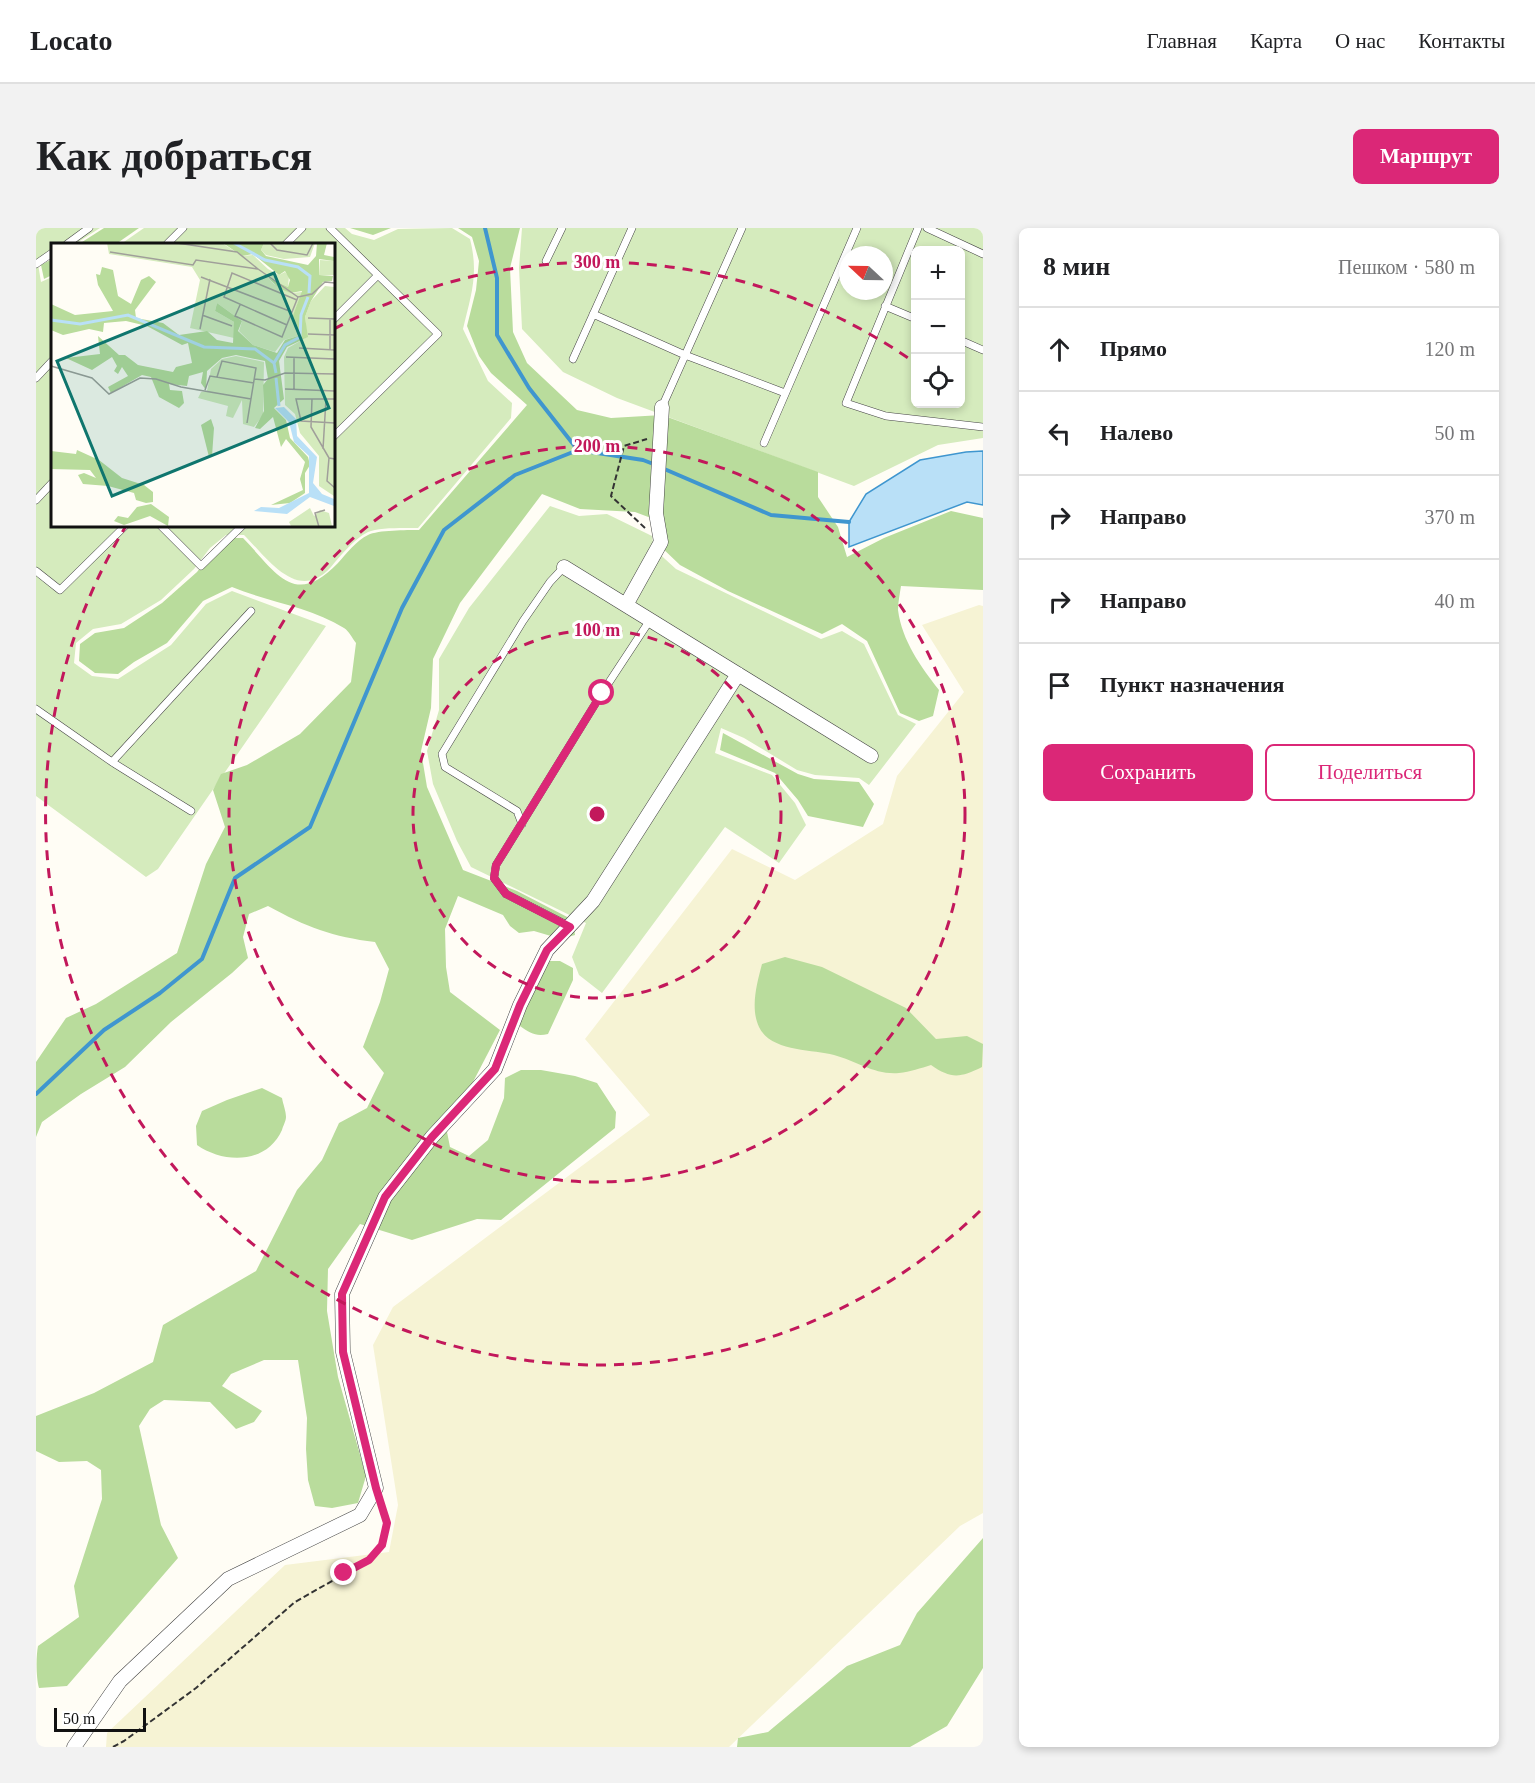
<!DOCTYPE html>
<html lang="ru">
<meta charset="utf-8">
<style>
:root{--surface:#fff;--page:#f2f2f2;--text:#202124;--muted:#757577;--line:#e0e0e0;--accent:#db2777}
body{margin:0;font-family:"Times New Roman",serif;background:var(--page);color:var(--text)}
.controls{position:absolute;right:18px;top:18px;display:grid;overflow:hidden;border-radius:9px;box-shadow:0 3px 9px #0003}
.controls button{width:54px;height:54px;display:grid;place-items:center;padding:0;border:0;border-bottom:2px solid var(--line);background:var(--surface);color:var(--text);font:30px sans-serif}
.compass{position:absolute;left:803px;top:18px;width:54px;height:54px;border-radius:50%;background:var(--surface);box-shadow:0 3px 9px #0003;rotate:292deg}
.scale{position:absolute;left:18px;bottom:15px;width:92px;box-sizing:border-box;padding-left:6px;border:3px solid #111;border-top:0;font-size:16px;line-height:21px;white-space:nowrap;color:#111;-webkit-text-stroke:4px #fff;paint-order:stroke}
.stop{position:absolute;width:18px;height:18px;margin:-14px;border:4px solid #db2777;border-radius:50%;background:#fff}
.stop.end{background:#db2777;border-color:#fff;box-shadow:0 2px 6px #0008}
.list{margin:0;padding:0;list-style:none}
h2{display:flex;justify-content:space-between;align-items:center;height:78px;margin:0;padding:0 24px;font-size:26px}
h2 small{font-size:20px;font-weight:400;color:var(--muted)}
.list li{display:grid;grid-template-columns:39px 1fr auto;gap:18px;align-items:center;box-sizing:border-box;height:84px;padding:0 24px;border-top:2px solid var(--line)}
.list b{display:block;font-size:22px;white-space:nowrap}
.list em{font-size:20px;font-style:normal;color:var(--muted)}
.actions{display:flex;gap:12px;padding:18px 24px}
.actions a{flex:1;padding:14px 0;border:2px solid var(--accent);border-radius:9px;text-align:center;font-size:21px;color:var(--accent)}
.actions .main{background:var(--accent);color:#fff}
.icon{flex:none;width:33px;height:33px;fill:none;stroke:currentColor;stroke-width:2;stroke-linecap:round;stroke-linejoin:round}
.map{position:relative;flex:none;width:947px;height:1519px;overflow:hidden;border-radius:9px}
header{display:flex;align-items:center;gap:36px;box-sizing:border-box;height:84px;padding:0 30px;background:var(--surface);border-bottom:2px solid var(--line)}
header strong{font-size:28px}
nav{display:flex;gap:33px;margin-inline-start:auto;font-size:21px}
.intro{display:flex;align-items:center;justify-content:space-between;box-sizing:border-box;height:144px;padding:0 36px}
h1{margin:0;font-size:42px}
.button{padding:15px 27px;border-radius:9px;background:var(--accent);color:#fff;font-size:21px;font-weight:700}
main{display:flex;gap:36px;padding:0 36px}
aside{flex:1;background:var(--surface);border-radius:9px;box-shadow:0 3px 9px #0003}
.map>svg:first-child{display:block}
</style>
<header>
<strong>Locato</strong>
<nav><a>Главная</a><a>Карта</a><a>О нас</a><a>Контакты</a></nav>
</header>
<div class="intro"><h1>Как добраться</h1><a class="button">Маршрут</a></div>
<main>
<div class="map">
<svg width="947" height="1519" viewBox="0 0 947 1519">
<rect width="100%" height="100%" fill="#fffdf5"/>
<!-- farmland -->
<path fill="#f6f3d4" d="M943,377L947,378V1285L924,1298L693,1519H70L71,1505L249,1337L353,1324L362,1277L337,1117L357,1079L614,887L549,811L696,621L759,652L847,596L861,548L928,464L886,397Z"/>
<!-- green -->
<path fill="#d5ebbd" fill-rule="evenodd" d="M0,0H64L39,16H16V29L2,36L5,54L16,49V297H297V16H85L108,0H309L316,6L338,12L362,1L416,0L434,11C443,46 435,67 427,101L452,153L476,175L475,190L382,300C370,300 342,299 332,304C318,311 305,327 295,339C262,376 232,331 208,307H190L174,320L158,341L125,372L85,396L57,401L40,415L38,435L56,448L82,451L135,417L170,376L196,363L290,398L122,641L110,649L0,568Z
M486,0H947V210L902,217L818,258L581,170L527,144L486,101L483,40ZM880,22H924V176H880ZM812,27H848V63H812Z
M514,278L543,288L571,286L616,308L618,321L640,341L785,411L806,403L828,416L862,487L880,496L833,557L823,550L779,547L761,542L708,510L685,500L679,525L736,547L759,575L770,597L743,635L689,599L566,765L543,747L536,729L550,695L435,639L421,613L397,556L391,523L403,482V431L433,380Z"/>
<!-- forest -->
<path fill="#b9dc9c" d="M68,0H103L80,16H43Z
M314,0H355L337,7Z
M422,0H484L474,40L477,104L491,135L541,182L575,190L626,187L782,244V269L802,299L811,329L848,310L915,283L947,290V362L865,358C864,365 862,374 862,382C866,413 885,439 903,462L897,488L883,493L864,485L831,413L806,396L786,406L692,363L644,337L622,316L623,293L599,284L544,281L506,266L424,375L397,431L395,480L385,523L391,559L427,642L481,663L537,692L539,707L525,711L498,703L483,705L474,698L467,687L422,668L409,701L410,739L414,764L464,802L411,904L414,919L433,928L452,912L468,870L469,850L485,842H505L539,848L561,855L580,884L579,900L465,992L441,991L376,1012L324,996L292,1041L291,1083L302,1149L330,1248L322,1275L296,1280L279,1278L272,1252L270,1221L271,1190L262,1132H228L195,1146L186,1158L226,1183L218,1194L200,1201L174,1174L128,1172L114,1181L103,1198L125,1297L142,1330L31,1458L3,1460C0,1450 0,1428 2,1418L43,1389L38,1358L66,1271L65,1242L51,1233L23,1234L0,1223V1188L58,1165L117,1134L127,1097L220,1043L261,962L286,932L303,895L331,880L348,845L327,819L344,774L353,741L339,714C297,709 270,699 232,678L213,686L207,709L212,730L196,745L135,794L89,839L45,866L6,894L0,909V834L30,790L60,776L141,725L170,636L189,599L177,562L185,546L211,537L264,506L315,454L320,415C316,410 313,403 308,400C275,379 232,374 196,359L167,373L131,415L98,434L82,446L59,445L43,433L44,416L59,405L88,400L126,375L161,344L176,324L192,310H207C240,344 258,381 302,335C310,326 321,312 332,307C342,302 371,302 383,302L491,177L455,145L443,128L431,98L440,62L443,33L436,9Z
M16,31V47L8,51L5,37Z
M687,505L762,546L778,551L823,554L838,576L827,599L772,588L762,572L739,545L684,522Z
M749,729L786,739L870,780L900,811L931,808L947,816L946,839C924,850 915,851 895,837C885,840 874,844 863,845C838,847 821,833 798,827C776,821 735,824 723,799C714,780 721,755 726,736Z
M510,733H524L537,740V752L512,806C500,809 494,805 484,798V788Z
M226,860L246,870C247,876 250,883 250,889C250,893 247,898 246,902C231,936 188,936 161,917L160,898L166,883L191,872Z
M947,1310V1440L911,1498L874,1519H701L702,1510L732,1504L811,1438L864,1417L881,1385Z"/>
<!-- water -->
<path fill="#b9e0f7" stroke="#3f96cf" stroke-width="1.5" d="M947,223V277L931,274L813,319V294L830,266L884,232L930,224Z"/>
<g fill="none" stroke-linecap="round" stroke-linejoin="round">
<!-- stream -->
<path stroke="#3f96cf" stroke-width="4" d="M449,0L461,50V107L493,160L541,221
M626,240L735,287L813,294
M0,866L68,802L124,765L166,731L199,650L274,599L366,380L408,302L479,247L542,222L607,232L620,237"/>
<!-- service casing -->
<g stroke="#444" stroke-width="8">
<path id="service" d="M294,0L402,106L297,209
M882,0L810,175L850,188L947,199
M891,0L947,26
M31,16L53,0
M131,16L147,0
M250,16L266,0
M510,33L526,0
M0,36L16,25
M849,78L880,91
M557,86L649,127L749,165
M297,92L342,47
M924,112L947,122
M537,131L596,0
M0,150L16,133
M626,179L706,0
M728,215L821,0
M0,272L16,255
M124,297L165,338L207,297
M0,343L24,362L90,297
M0,481L76,534L155,583
M76,534L215,383
M486,596L481,583L409,539L406,526L487,393L514,354L528,339
M533,698L470,666L458,650L460,637L566,465L614,392"/>
</g>
<!-- minor casing -->
<g stroke="#444" stroke-width="15">
<path id="minor" d="M528,339L835,528
M590,377L625,314L620,285L626,179
M38,1519L84,1453L192,1351L324,1287L340,1260L307,1124L306,1066L349,969L396,909L459,841L484,777L511,722L557,673L702,446"/>
</g>
<!-- path -->
<path stroke="#333" stroke-width="2" stroke-dasharray="6 3" stroke-linecap="butt" d="M609,300L575,268L588,218L611,211
M77,1519L88,1513L160,1460L259,1374L333,1332L346,1317L351,1295L345,1276"/>
<!-- service -->
<use href="#service" stroke="#fff" stroke-width="7"/>
<!-- minor -->
<use href="#minor" stroke="#fff" stroke-width="14"/>
</g>
<g fill="none" stroke-linecap="round" stroke-linejoin="round">
<!-- route -->
<path stroke="#db2777" stroke-width="8" d="M308,1345L333,1332L346,1317L351,1295L340,1260L307,1124L306,1066L349,969L396,909L459,841L484,777L511,722L534,699L470,666L458,650L460,637L566,465"/>
</g>
<!-- distance rings -->
<g fill="none" stroke="#c2185b" stroke-width="3" stroke-dasharray="10 8">
<circle cx="561" cy="586" r="184"/>
<circle cx="561" cy="586" r="368"/>
<path d="M944 983A552 552 0 0 1 90 298M298 101A552 552 0 0 1 878 134"/>
</g>
<!-- overview -->
<g transform="translate(15 15)">
<rect width="284" height="284" fill="#fffdf5"/>
<path d="M56,0H171L191,13L202,12L217,26L228,32L234,29L238,33L237,44L216,34L223,41L239,50L251,49L241,76L247,93L233,97L224,109L202,102L188,88L191,78L166,60L164,68L183,79V95L139,85L149,37L141,24L58,11ZM213,0H264L259,14L233,16L215,12L210,7ZM269,17L283,18V38V32H268ZM274,43L283,44V253L268,243V213L249,190L244,171L234,162L233,114L237,105L256,94L254,74L260,58ZM185,113L213,119L212,172L203,184L192,181L191,157L182,175L175,173L177,163L147,155L150,149L156,148L160,126L171,116ZM259,265L263,273L269,267L278,270L281,283H240L238,279Z" fill="#d5ebbd"/>
<path d="M172,0H213L210,7L215,13L257,22L265,13L266,0H276L273,12L283,14V18L268,16V32L282,33L281,38L272,39L260,58L254,74L257,94L236,104L228,118L233,156L223,165L235,177L239,195L257,214L259,222L254,230V250L239,260L220,262L252,247L249,236L254,219L235,196L230,204L222,174L209,186L204,185L213,168L212,142L217,136L214,118L185,112L171,115L156,128L155,147L150,140L152,129L138,133L136,143L118,141L119,147L131,148L133,160L128,165L108,154L100,134L91,132L60,150L57,144L77,133L71,124L67,131L63,128L66,123L61,114L41,127L15,115L49,111L47,93L68,112H74L87,122L122,129L125,124L141,120L137,100L131,102L96,83L75,78L53,80L52,89L38,86L12,92L0,87V61L24,72L62,68L47,42L45,31L49,32L51,24L62,27L67,53L80,61L90,37L98,33L105,39L84,67L85,75L112,80L128,92L156,88L166,97L182,100L183,79L164,68L166,60L191,78L187,88L202,102L226,110L234,97L247,93L241,75L251,48L239,50L228,45L216,34L237,44L239,37L234,28L228,32L202,11L191,13ZM160,176L163,185L161,213L158,214L150,182ZM26,207L48,217L71,235L93,242L102,249V259L95,260L85,257L83,250L57,243L32,241L27,232L33,230L45,235L39,227L0,226V208L25,211ZM100,261L118,274L117,283L99,273L73,282L63,278L67,273L77,275L86,264Z" fill="#b9dc9c"/>
<path d="M233,164L245,176L246,193L266,214L262,240L271,251L283,256V263L259,254L236,271L203,268L210,264L228,265L258,250V213L243,199L238,179L224,165Z" fill="#b9e0f7"/>
<path fill="none" stroke="#b9e0f7" stroke-width="3" d="M183,0L214,17L247,24L259,33L258,50M0,77L29,81L77,72L153,104L204,106L223,120L225,130M223,120L234,102L249,94L250,72L257,54M225,135L228,163"/>
<path fill="none" stroke="#a09f9a" stroke-width="1.5" d="M219,0L226,7L256,12L262,0M59,9L142,22L145,17L207,26L186,9L126,0M207,26L247,54L261,51L274,39L284,40M150,34L241,69M189,62L184,73L231,94L247,54M151,72L181,83M257,75L284,76M236,82L173,54L181,30L246,57M149,86L159,36M257,91L284,92M248,105L284,107M279,107V76M235,114L284,116M0,123L41,135L58,151L89,135L105,136L130,144L200,156M166,134L171,118L205,125L196,180M203,136L214,137L234,130L284,131M234,146L284,148M154,147L159,133L203,140M243,147V115M261,156L260,184L278,215L284,216M284,156H245L250,178L284,180M272,206L275,156M278,215L276,238L284,245M268,284L264,270L274,267"/>
<path fill="#0f766e" fill-opacity="0.15" stroke="#0f766e" stroke-width="3" d="M223,30L278,165L61,253L6,118Z"/>
<rect width="284" height="284" fill="none" stroke="#111" stroke-width="3"/>
</g>
<circle cx="561" cy="586" r="9" fill="#c2185b" stroke="#fff" stroke-width="3"/>
<g font-size="18" text-anchor="middle" font-weight="bold" fill="#c2185b" stroke="#fff" stroke-width="6" stroke-linejoin="round" paint-order="stroke">
<text x="561" y="40">300 m</text>
<text x="561" y="224">200 m</text>
<text x="561" y="408">100 m</text>
</g>
</svg>
<div class="controls">
<button>+</button>
<button>−</button>
<button><svg class="icon" aria-label="locate" viewBox="0 0 24 24"><circle cx="12" cy="12" r="6"/><path d="M12 2v4M12 18v4M2 12h4M18 12h4"/></svg></button>
</div>
<svg class="compass" viewBox="-18 -18 36 36"><path d="M0-13l5 13h-10z" fill="#e53935"/><path d="M0 13l5-13h-10z" fill="#757577"/></svg>
<div class="scale">50 m</div>
<div class="stop" style="left:566px;top:465px"></div>
<div class="stop end" style="left:308px;top:1345px"></div>
</div>
<aside>
<h2>8 мин<small>Пешком · 580 m</small></h2>
<ul class="list">
<li><svg class="icon" aria-label="ahead" viewBox="0 0 24 24"><path d="M12 20V5M6 11l6-6 6 6"/></svg><div><b>Прямо</b></div><em>120 m</em></li>
<li><svg class="icon" aria-label="left" viewBox="0 0 24 24"><path d="M17 20v-9H6M10 6l-5 5 5 5"/></svg><div><b>Налево</b></div><em>50 m</em></li>
<li><svg class="icon" aria-label="right" viewBox="0 0 24 24"><path d="M7 20v-9h11M14 6l5 5-5 5"/></svg><div><b>Направо</b></div><em>370 m</em></li>
<li><svg class="icon" aria-label="right" viewBox="0 0 24 24"><path d="M7 20v-9h11M14 6l5 5-5 5"/></svg><div><b>Направо</b></div><em>40 m</em></li>
<li><svg class="icon" aria-label="arrive" viewBox="0 0 24 24"><path d="M6 21V4h12l-3 4 3 4H6"/></svg><div><b>Пункт назначения</b></div></li>
</ul>
<div class="actions"><a class="main">Сохранить</a><a>Поделиться</a></div>
</aside>
</main>
